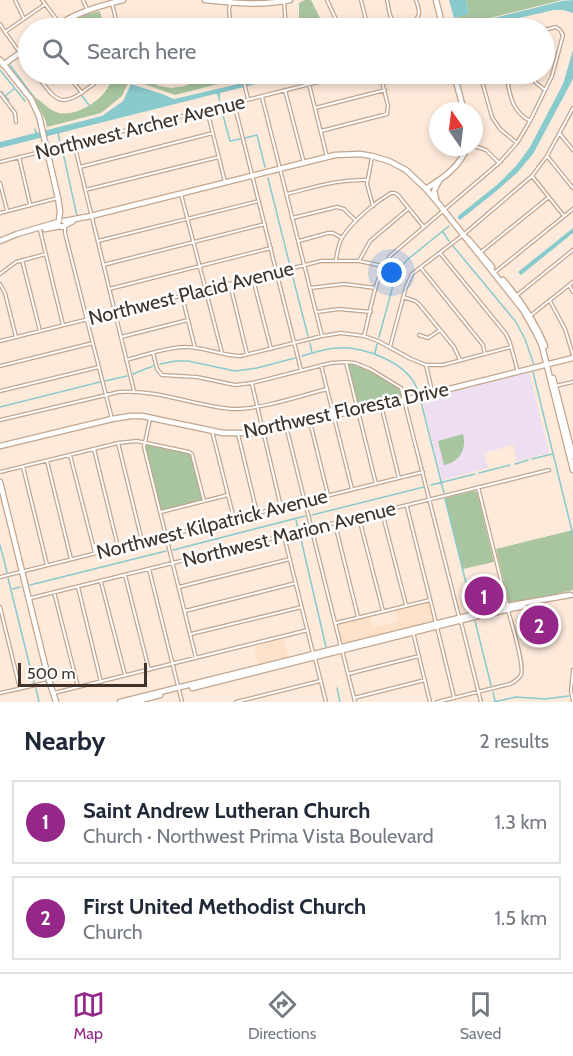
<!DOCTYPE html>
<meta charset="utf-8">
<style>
:root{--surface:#fff;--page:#f2f2f3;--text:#1f2937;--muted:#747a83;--line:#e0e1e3;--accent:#942788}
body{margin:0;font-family:Cabin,sans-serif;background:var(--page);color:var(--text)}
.compass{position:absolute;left:429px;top:102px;width:54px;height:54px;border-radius:50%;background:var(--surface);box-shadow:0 3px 9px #0003;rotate:346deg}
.scale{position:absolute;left:18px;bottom:15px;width:129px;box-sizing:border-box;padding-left:6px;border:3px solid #3e3229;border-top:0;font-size:16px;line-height:21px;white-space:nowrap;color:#3e3229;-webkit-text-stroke:4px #fff;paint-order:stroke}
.you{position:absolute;left:392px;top:273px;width:21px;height:21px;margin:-15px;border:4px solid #fff;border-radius:50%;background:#1a73e8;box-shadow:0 0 0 9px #1a73e833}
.badge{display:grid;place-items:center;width:39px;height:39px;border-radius:50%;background:var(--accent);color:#fff;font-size:20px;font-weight:700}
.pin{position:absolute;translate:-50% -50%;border:3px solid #fff;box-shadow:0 2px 6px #0006}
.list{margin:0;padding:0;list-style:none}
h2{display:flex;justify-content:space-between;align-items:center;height:78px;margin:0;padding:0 24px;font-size:26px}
h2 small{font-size:20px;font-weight:400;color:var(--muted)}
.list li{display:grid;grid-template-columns:39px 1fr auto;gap:18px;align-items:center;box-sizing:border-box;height:84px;margin:0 12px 12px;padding:0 12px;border:2px solid var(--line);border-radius:0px}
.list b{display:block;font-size:22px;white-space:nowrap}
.list p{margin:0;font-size:20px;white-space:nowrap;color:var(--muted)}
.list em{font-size:20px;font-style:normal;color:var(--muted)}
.icon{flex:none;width:33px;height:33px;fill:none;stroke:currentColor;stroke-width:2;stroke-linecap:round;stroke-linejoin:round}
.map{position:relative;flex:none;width:573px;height:702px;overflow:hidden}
.search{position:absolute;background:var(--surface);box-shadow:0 3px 9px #0003;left:18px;right:18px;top:18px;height:66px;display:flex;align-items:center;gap:15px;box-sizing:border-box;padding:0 21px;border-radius:33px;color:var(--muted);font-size:22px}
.sheet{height:270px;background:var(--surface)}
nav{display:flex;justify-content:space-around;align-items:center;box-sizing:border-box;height:84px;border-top:2px solid var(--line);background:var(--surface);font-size:16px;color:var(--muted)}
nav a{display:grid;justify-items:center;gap:3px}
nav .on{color:var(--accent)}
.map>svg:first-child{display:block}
</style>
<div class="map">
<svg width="573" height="702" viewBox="0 0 573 702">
<rect width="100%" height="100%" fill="#fdeadb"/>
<!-- built -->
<path fill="#ffe1c9" d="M429,601L434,622L342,646L337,624L371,615V617L338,625L370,618L374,631V627L398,621L395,609Z
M284,639L288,657L258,664L254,647Z"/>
<!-- education -->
<path fill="#eddef1" d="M529,372L549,453L517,461L513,445L484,453L488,468L442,480L422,399Z"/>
<!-- green -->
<path fill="#a8c59f" d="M305,0H311L325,28H299V3Z
M466,0H562L458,26L455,18L467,14L469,12Z
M100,11L104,28H80L74,20L84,15Z
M112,74H136L159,86L171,88L185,86L210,74H236L238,79L175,95L130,79L122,96L101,113L47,127L45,119L33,97C41,99 47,109 56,112C76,120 113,95 112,74Z
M347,363L355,364L397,385L399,387L404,399L358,409Z
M463,434C467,449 460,462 444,465L438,441Z
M147,444L189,453L192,457L202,497L201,500L162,511L160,509L144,447Z
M474,491L477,492L494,562L463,569L445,498Z
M573,530V590L540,598L509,602L496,549Z"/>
<!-- water -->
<path fill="#89cacc" d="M449,0H466L469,12L468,14L454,18Z
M573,0V13L563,10H554L475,28H453L562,1Z
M573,50V79L533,154L517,173L494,193L460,220L458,218V216L498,184L516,166L530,147L563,84Z
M282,74H297L220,93V104L217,94H215L0,148V142L102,116L123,101L131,84L162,94L174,99Z
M573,228V233L521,275L518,272Z"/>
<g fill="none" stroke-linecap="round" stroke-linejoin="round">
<!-- stream -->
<path stroke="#89cacc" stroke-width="1.5" d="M10,65L34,97
M0,70L25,101
M2,92L4,95
M5,96L14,89
M82,96L89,105
M6,97L9,100
M221,108L230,141L240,139
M35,129L36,133
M58,132L60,143
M245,138L257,135L265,167
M62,148L77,216
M268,178L290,266
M443,232L449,241
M453,246L516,322L525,339L534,365
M291,270L308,336
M379,337L397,271L407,260L449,226
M310,343L312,353
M375,353L377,344
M302,356C313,353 326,348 338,348C365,346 411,364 418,392
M160,364L176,361H188L235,371L257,368L295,358
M533,372L573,535
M133,374L153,366
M105,381L127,376
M421,402L444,493
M0,407L100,382
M532,459L552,454
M515,464L528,460
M479,473L510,465
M431,485L475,474
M445,499L473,611
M312,515L424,487
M296,520L298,529
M300,535L326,647
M0,545L7,572
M173,550L305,516
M8,578L34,683
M30,585L166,551
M13,589L20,587
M475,621L491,685
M174,667L176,664L217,654
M337,688L340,702
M36,689L39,702
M493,692L495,701
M494,702L516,697L545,699L569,696"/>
<!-- street casing -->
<g stroke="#c2a58e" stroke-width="4.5">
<path id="street" d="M15,0L24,19
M42,0L63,28
M83,0L87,9
M327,0L340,28
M361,0L367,24L366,28
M387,0C389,9 389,20 397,24L415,20C422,15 418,7 416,0
M284,1L286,28
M112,3L118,28
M146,22L149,28
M0,24L5,32L28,64
M159,28C173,22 185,19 198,28
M231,28L229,10L231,0
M239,28H251
M5,32L44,5
M36,74C54,98 60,111 88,88C94,84 98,82 97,74
M67,74L82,93
M164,74H178
M242,74L248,99
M480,74L492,117L500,129L517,143
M506,74C510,93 510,110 530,121
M531,74L536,83L545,90
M309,84L327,157
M285,90L304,163
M0,93L15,113L16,122
M262,97L322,336
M234,103L301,370
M315,108L385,90
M207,110L225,182
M321,131L387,114L388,106L380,74
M560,134L573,150
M74,143L134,391
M474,146L486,150L499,163
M547,156L573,188
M19,157L30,204
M372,157L367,184L373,206
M0,162L350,74
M80,167L213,133
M532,176L564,216
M0,183L7,210
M85,190L219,157
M181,194L222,353
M287,194C315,187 338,179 367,180
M0,213L58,198
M292,218L337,207L344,209L356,221
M65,226V233L112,419
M40,230L63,325
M98,241L259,201
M299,241L328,233H333L342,238
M481,252L549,197
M440,253L506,334L510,343L518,372
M22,260L40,331
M336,260C337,252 339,243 343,236C355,219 374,203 391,193H395L398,195L423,226
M359,261L370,241L408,209
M103,265L265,224
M421,268L479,340L483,345L485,354
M494,273L573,209
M0,274L16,262L46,254
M253,279L271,349
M0,284L5,293L16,337
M230,284L247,354
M569,285L573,292
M310,288L344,284L376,288
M109,289L271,248
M182,296L195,348
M516,296L573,250
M403,297L415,301L419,304L454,347L460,360
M550,301L565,329L573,355
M317,312L339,309L371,312
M530,316L573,282
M419,335L428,338L440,330
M364,336C371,310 374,279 390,256L499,163L517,143L530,121L552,76L563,35L560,30L556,27L544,30
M121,337L188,320
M0,341L321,261H359L383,266
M390,347L406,287L412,274L463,235L532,176L547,156L573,108
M153,353L157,369L162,375L197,377L235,385L252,383L331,363L346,362L355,363L370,369L401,388L459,617
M126,360C143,356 170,346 186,347C205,347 222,356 241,356L322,336L341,333L364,336L378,341L411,359L426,365H443L511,347
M346,362L376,484
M321,365L352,489
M426,365L432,391
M0,366L93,343
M252,384L281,507
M555,386L573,382
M0,391L99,367
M381,405L399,478
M150,419L144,447L196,658
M0,420L119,392C158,389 194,406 232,409C259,410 300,396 327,389
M310,422L328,495
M286,426L341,647
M212,431L234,519
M238,434L257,513
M118,443L142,541
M94,449L118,547
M70,455L95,553
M47,461L71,559
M23,467L47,565
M0,472L118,443L137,441L189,452L192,454L204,501
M478,487L507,604
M407,507L436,623
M161,512L228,495
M382,512L406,605
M359,518L383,611
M335,524L358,617
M284,536L313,653
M149,569L182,702
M125,575L149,670
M0,577L423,472
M101,582L125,675
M78,587L101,682
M179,587L290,559
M54,592L78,687
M573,595V596
M31,598L549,470
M0,607L20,689
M185,611L296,583
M461,622L481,702
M336,623L430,600
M437,627L454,697
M413,632L430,702
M191,634L302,607
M342,650L355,702
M315,658L326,702
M573,670L571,691L573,701
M348,674L419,656
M0,693L45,683
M54,693L308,630
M354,698L425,680
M236,702L320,681
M437,702L510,684C514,682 518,680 521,675C525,665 511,622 508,610"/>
</g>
<!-- secondary casing -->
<g stroke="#c2a58e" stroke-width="7">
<path id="secondary" d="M205,0C233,3 261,6 290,0
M436,0L443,28
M54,28C76,12 97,7 123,0
M0,60L31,99L39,116L58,198L60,211L59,221
M3,65L28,47
M454,74L464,111
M426,189C443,178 460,167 467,147
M436,198L434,191L439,181
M64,221L91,216L335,155L360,154L372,156L389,161L406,170L426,189L438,203L523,310L536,333L542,346L573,470
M45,229L60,226L62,227L73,221
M468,239L492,267
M0,241L17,234L58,222
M503,280C521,301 535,321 545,346
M553,378L573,456
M0,446L112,419L131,416H142L223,433H251L405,400L573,358
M0,482L48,677L56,702
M492,613L524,606
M192,688L478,616
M120,702L507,606L570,595
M134,702L160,695"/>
</g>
<!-- street -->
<use href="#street" stroke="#fff" stroke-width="2"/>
<!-- secondary -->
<use href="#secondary" stroke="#fff" stroke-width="4.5"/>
</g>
<g text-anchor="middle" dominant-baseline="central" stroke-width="5" stroke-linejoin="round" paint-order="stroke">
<!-- street labels -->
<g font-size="20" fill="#3e3229" stroke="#fff">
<text transform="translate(140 127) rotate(-14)">Northwest Archer Avenue</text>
<text transform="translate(191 293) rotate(-14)">Northwest Placid Avenue</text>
<text transform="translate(346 410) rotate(-12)">Northwest Floresta Drive</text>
<text transform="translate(212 524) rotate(-14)">Northwest Kilpatrick Avenue</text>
<text transform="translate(289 534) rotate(-14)">Northwest Marion Avenue</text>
</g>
</g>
</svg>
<svg class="compass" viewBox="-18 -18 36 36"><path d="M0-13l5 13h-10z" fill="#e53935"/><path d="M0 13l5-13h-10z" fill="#747a83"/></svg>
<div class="scale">500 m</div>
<div class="you"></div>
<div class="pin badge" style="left:484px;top:596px">1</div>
<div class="pin badge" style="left:539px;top:625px">2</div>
<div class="search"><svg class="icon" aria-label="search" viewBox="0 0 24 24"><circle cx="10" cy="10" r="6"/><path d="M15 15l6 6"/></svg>Search here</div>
</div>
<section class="sheet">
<h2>Nearby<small>2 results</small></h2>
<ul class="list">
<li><span class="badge">1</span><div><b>Saint Andrew Lutheran Church</b><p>Church · Northwest Prima Vista Boulevard</p></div><em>1.3 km</em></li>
<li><span class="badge">2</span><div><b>First United Methodist Church</b><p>Church</p></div><em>1.5 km</em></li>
</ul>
</section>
<nav>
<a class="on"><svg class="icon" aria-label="map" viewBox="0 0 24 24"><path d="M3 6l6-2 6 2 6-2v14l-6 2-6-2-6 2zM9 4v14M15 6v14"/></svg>Map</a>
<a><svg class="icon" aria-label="directions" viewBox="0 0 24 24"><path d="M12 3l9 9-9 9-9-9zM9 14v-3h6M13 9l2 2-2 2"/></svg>Directions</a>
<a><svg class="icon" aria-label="saved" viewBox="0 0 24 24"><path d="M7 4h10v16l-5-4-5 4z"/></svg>Saved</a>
</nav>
